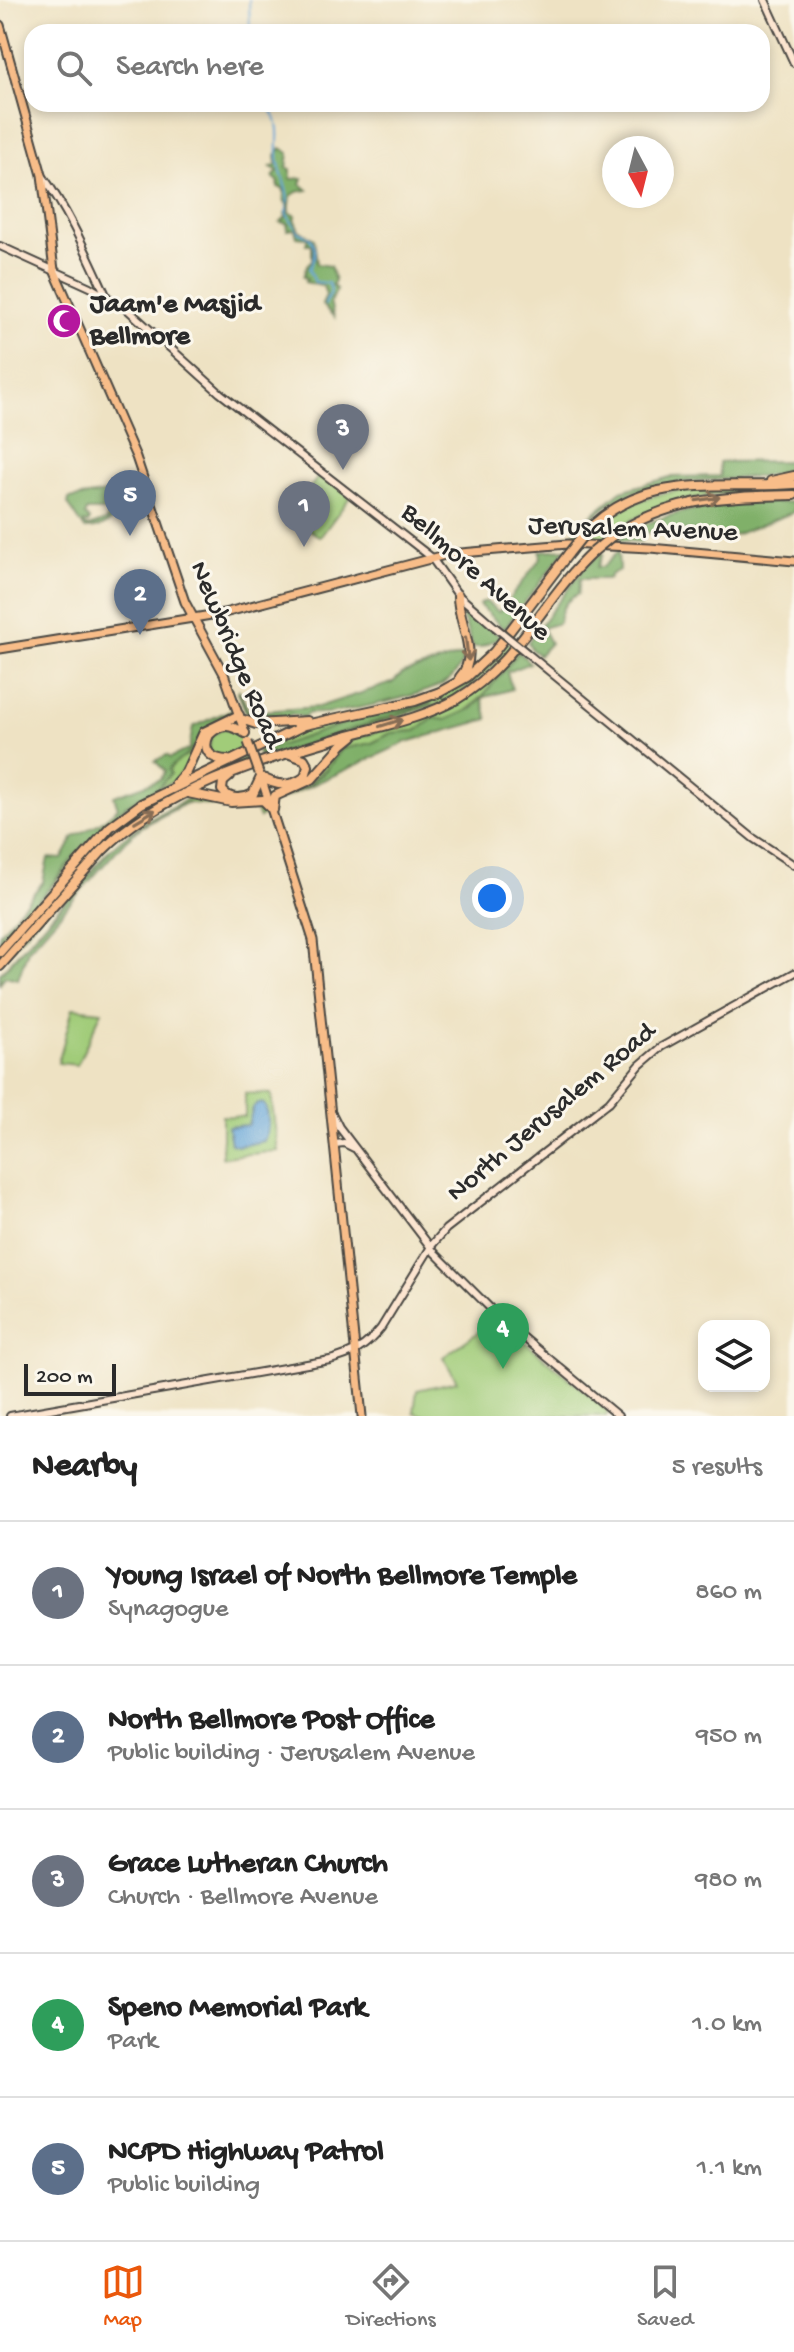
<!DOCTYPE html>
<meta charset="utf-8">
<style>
:root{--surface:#fff;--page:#f2f2f2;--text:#222;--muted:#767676;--line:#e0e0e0;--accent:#ea580c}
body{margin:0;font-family:"Gochi Hand",sans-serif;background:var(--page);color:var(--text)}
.controls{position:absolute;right:24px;bottom:24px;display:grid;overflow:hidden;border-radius:16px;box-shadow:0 4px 12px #0003}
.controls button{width:72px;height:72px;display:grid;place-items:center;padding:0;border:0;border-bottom:2px solid var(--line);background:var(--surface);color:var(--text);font:40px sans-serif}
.compass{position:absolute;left:602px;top:136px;width:72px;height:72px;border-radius:50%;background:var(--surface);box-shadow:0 4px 12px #0003;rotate:173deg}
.scale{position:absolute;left:24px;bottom:20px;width:92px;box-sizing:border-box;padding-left:8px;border:4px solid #2b2b2b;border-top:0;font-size:22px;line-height:28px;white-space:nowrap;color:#2b2b2b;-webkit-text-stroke:6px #fbf7ec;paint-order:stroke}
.you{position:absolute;left:492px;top:898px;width:28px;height:28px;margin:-20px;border:6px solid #fff;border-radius:50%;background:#1a73e8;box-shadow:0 0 0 12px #1a73e833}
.badge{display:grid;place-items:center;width:52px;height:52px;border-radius:50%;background:var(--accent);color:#fff;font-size:26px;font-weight:700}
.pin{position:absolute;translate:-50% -66px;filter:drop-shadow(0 2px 4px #0008)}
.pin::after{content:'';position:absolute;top:42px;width:28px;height:24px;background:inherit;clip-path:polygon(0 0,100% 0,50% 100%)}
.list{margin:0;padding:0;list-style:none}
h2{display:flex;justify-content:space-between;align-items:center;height:104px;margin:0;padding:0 32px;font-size:34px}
h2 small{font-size:26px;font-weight:400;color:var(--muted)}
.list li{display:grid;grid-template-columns:52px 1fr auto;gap:24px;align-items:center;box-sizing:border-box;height:144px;padding:0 32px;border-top:2px solid var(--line)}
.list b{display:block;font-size:30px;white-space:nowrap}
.list p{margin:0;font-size:26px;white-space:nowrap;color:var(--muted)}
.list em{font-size:26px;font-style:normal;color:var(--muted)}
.icon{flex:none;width:44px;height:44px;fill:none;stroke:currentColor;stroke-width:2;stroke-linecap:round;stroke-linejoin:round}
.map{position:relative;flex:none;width:794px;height:1416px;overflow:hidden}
.search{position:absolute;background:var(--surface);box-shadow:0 4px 12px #0003;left:24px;right:24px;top:24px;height:88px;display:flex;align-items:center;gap:20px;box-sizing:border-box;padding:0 28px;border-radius:24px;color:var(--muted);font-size:30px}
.sheet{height:824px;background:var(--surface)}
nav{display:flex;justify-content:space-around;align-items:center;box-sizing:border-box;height:112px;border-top:2px solid var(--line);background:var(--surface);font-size:22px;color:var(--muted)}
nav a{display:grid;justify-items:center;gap:4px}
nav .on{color:var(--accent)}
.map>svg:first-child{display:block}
</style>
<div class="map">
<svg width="794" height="1416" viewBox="0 0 794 1416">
<rect width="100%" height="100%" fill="#fbf7ec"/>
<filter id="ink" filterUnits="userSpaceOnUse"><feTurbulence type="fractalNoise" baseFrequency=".0125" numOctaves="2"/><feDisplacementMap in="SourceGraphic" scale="16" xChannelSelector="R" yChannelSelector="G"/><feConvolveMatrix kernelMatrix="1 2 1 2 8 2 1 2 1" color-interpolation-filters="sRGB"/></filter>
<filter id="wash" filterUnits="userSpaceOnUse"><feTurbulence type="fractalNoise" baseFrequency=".006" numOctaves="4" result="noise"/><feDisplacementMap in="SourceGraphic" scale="32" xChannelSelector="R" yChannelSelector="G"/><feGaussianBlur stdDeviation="1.8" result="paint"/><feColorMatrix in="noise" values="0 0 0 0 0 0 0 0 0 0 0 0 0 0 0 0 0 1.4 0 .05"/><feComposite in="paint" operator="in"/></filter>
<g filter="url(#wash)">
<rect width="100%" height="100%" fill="#eee2c3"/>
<!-- green -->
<path fill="#a1cc79" stroke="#667c52" stroke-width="2" d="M321,473L351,496L320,537L290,515Z
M794,487V492L721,494L676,501L635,518L597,543L583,541C639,476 716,489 794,487Z
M507,641L512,646C492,671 468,690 439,704L260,760L257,751L307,728L435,699L459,686L481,670Z
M517,650L519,652C506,670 469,718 447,720C445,720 436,719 434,718L416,731L391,733L372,743L343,749C322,776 311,784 280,797L307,784L339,750L356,738L434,715L462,701L487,684Z
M232,710L227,719L211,725L186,768L173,781L122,810L0,943V940L47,891L75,855L125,806L159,787L170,765L188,754L200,731L227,717L228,711Z
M224,728L237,732L246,751L222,758L209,751L211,736Z
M247,756L250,764L151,808L131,821L110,838L0,962V957L107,836L129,817L148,805Z
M191,797L260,801L268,812L259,818L253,804C233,810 211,804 190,803C167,803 112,843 99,865L0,974L106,853L144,821Z
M73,1008L102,1011L77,1065L58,1063Z
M245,1093L271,1094L278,1151L222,1157V1116L245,1117Z
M497,1319L609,1411L606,1416H424L414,1412L417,1390L457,1381L443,1357Z"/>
<!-- forest -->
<path fill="#80b069" stroke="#566e4a" stroke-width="2" d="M281,148L289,153L287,168L291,169V179L303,178L301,184L308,190L297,192L291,196L289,213L296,216L294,219L299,230L314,239L317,264L330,266L335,281L332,285L337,290L330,302L334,317L322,305L326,295L323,286L305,282L307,278L303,277L307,265L312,260V244H306L308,238L297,237L295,229L287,230L288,224L280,222L286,217L285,213L289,209L284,199V189L278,187V181L273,177L278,171L271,167L277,164L276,155Z
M789,461L791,466C780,476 765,476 750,477C700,483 652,476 607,506C594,515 581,527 574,541L570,540L577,527L621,491L670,477L720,476L719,462Z
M107,493L109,495L103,506L105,511H87L85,515L90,520L88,523L84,522V525L88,527L106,521L109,514L120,510C113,523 100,529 85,529L68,504L69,499Z
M794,502V512L735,535L668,529L646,533L641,542L616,540C667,506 735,502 794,502Z
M566,549L504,629L479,605L485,601L499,612L541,558L540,551Z
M618,551L619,570L610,575L609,579H580L578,594C565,600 560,610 559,623L542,628L550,643L539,655L532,650L528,642L532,636L585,567L601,553L603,554L597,567H603Z
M463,607L501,637L481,647H473L461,613Z
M519,652L530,663L507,672L512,689L482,698L488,719L407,742L277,801L309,785L324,773L342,749L372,743L391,733L416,731L434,718L446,720L473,708Z
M464,655C461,667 454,678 443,684C419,696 335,716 309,713L303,717L291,714L285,719L249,720L238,692L239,690L249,712L318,707L392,683L403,673Z
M432,703L261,759L258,753L354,720Z
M228,711L227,717C198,729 206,730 189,753C183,760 173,762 169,770L171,774L159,787L125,806L75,855L47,891L0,940V933L43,882L48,858L62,859L74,837L101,822L118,808L114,796L161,779L165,771L155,761L167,755L170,758L189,749L193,727Z
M190,801L143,826L125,841L28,950L18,979L5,976L0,984V974L99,865C118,833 158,816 190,801Z"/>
<!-- water -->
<path fill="#65a5d8" stroke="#486882" stroke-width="2" d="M257,1103L264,1104C270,1115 269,1129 264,1141L238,1146L231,1144L228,1127L248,1125L253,1108Z"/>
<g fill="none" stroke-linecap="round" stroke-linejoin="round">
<!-- stream -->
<path stroke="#65a5d8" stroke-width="2" d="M249,0L250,32
M267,104C286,128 274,143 279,164C283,182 291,195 286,213L299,233C318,236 317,256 309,269L315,282L328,283C335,295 327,294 325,305"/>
</g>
</g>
<g filter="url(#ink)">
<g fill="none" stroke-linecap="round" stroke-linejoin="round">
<!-- secondary casing -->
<g stroke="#484642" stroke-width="10">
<path id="secondary" d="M765,0L794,63
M42,175C69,212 87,254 106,295
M0,246L90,287L127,309L220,393L431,557L458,595L495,627
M527,653L753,838L794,865
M333,1115L339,1127L435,1253L499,1317L618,1416
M335,1144L344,1143L354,1148
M10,1416L330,1360C353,1354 366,1347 381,1328L432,1245L446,1229L609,1102L640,1065L661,1047L794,973"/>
</g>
<!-- primary casing -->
<g stroke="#484642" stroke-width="11">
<path id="primary" d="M0,25L42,175L54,270L136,457L185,602L224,674L245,733
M0,649L224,613L449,554L568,544L650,548L794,561
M261,777L313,940L362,1416"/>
</g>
<!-- highway casing -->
<g stroke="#484642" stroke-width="12">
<path id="highway" d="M771,481L794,476
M585,533C644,470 717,490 794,484
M611,537C670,497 725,497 794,495
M458,595C457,622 481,654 460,677
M241,719L256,724L307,721
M228,760C212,760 201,751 209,735C222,722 231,725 245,733
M230,776L223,782L222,790C229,800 243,800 253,794L261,777C276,786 290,788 305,777L308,766L304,759L290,754
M176,783L186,772L204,732L239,715
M188,793L231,802L263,800L273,810
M273,810L275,796L312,779L342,745L353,736
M0,952L110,827L141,804L305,725L415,701L440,692L467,677L494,652L569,553
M0,966L102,851C162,790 261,760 342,737C380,726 422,719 457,699C517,664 544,597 593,552"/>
</g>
<!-- secondary -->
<use href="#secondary" stroke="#fce5d0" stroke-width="6"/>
<!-- primary -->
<use href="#primary" stroke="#f8bd89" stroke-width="7"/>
<!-- highway -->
<use href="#highway" stroke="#f8bd89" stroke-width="8"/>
<!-- secondary-bridge casing -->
<g stroke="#484642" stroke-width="10" stroke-linecap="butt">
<path id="secondary-bridge" d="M495,627L527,653"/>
</g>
<!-- primary-bridge casing -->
<g stroke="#484642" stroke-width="11" stroke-linecap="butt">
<path id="primary-bridge" d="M248,742L259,773"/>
</g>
<!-- highway-bridge casing -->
<g stroke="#484642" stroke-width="12" stroke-linecap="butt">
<path id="highway-bridge" d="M593,552L611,537
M569,553L585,533"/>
</g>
<!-- secondary-bridge -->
<use href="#secondary-bridge" stroke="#fce5d0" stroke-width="6"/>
<!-- primary-bridge -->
<use href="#primary-bridge" stroke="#f8bd89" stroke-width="7"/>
<!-- highway-bridge -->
<use href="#highway-bridge" stroke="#f8bd89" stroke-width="8"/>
</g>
<!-- one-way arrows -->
<defs><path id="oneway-shaft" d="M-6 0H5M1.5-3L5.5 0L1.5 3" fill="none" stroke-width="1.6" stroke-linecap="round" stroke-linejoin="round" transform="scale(2)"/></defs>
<g stroke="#876d55">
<use href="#oneway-shaft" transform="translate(708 499) rotate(-8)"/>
<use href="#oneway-shaft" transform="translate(467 649) rotate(83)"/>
<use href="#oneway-shaft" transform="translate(391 723) rotate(-17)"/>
<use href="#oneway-shaft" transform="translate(145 816) rotate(-31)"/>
</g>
</g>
<!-- icons -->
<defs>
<g id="mosque-disc" transform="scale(1.8)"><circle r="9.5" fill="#b5179e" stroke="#fbf7ec"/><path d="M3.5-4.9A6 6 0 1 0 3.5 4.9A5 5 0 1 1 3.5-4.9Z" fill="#fff"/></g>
</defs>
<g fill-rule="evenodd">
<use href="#mosque-disc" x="64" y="321"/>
</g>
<g text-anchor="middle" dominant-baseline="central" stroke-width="6" stroke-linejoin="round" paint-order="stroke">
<!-- poi labels -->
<g font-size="28" font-weight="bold" fill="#2b2b2b" stroke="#fbf7ec" text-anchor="start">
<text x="90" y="305">Jaam'e Masjid<tspan x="90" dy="32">Bellmore</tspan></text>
</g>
<!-- street labels -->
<g font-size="28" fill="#2b2b2b" stroke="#fbf7ec">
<text transform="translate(633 530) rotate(2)">Jerusalem Avenue</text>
<text transform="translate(475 573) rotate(42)">Bellmore Avenue</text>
<text transform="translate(235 655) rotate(67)">Newbridge Road</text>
<text transform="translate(552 1113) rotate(-40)">North Jerusalem Road</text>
</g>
</g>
</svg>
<div class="controls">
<button><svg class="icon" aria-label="layers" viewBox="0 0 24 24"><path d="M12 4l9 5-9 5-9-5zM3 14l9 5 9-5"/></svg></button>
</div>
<svg class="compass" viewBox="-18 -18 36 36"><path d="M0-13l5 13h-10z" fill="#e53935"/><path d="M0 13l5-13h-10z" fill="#767676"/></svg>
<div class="scale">200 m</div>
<div class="you"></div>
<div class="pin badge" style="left:304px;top:547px;background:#6b7280">1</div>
<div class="pin badge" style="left:140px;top:635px;background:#5c6f8a">2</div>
<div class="pin badge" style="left:343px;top:470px;background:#6b7280">3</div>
<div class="pin badge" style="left:503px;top:1369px;background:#2e9e5b">4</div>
<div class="pin badge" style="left:130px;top:536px;background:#5c6f8a">5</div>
<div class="search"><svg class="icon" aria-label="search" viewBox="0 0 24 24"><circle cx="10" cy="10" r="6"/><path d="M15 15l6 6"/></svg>Search here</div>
</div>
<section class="sheet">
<h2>Nearby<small>5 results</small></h2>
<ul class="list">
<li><span class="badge" style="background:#6b7280">1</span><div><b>Young Israel of North Bellmore Temple</b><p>Synagogue</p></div><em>860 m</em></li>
<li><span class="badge" style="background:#5c6f8a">2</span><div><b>North Bellmore Post Office</b><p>Public building · Jerusalem Avenue</p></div><em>950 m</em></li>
<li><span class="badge" style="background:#6b7280">3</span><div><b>Grace Lutheran Church</b><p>Church · Bellmore Avenue</p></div><em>980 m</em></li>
<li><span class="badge" style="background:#2e9e5b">4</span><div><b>Speno Memorial Park</b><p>Park</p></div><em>1.0 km</em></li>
<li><span class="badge" style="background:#5c6f8a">5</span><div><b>NCPD Highway Patrol</b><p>Public building</p></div><em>1.1 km</em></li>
</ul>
</section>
<nav>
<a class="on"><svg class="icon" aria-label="map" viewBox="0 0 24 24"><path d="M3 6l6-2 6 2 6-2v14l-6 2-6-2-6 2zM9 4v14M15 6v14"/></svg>Map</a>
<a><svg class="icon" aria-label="directions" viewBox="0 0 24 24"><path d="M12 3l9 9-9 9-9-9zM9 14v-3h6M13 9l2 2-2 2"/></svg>Directions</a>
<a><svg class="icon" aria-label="saved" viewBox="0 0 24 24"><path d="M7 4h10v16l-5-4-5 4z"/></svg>Saved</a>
</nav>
